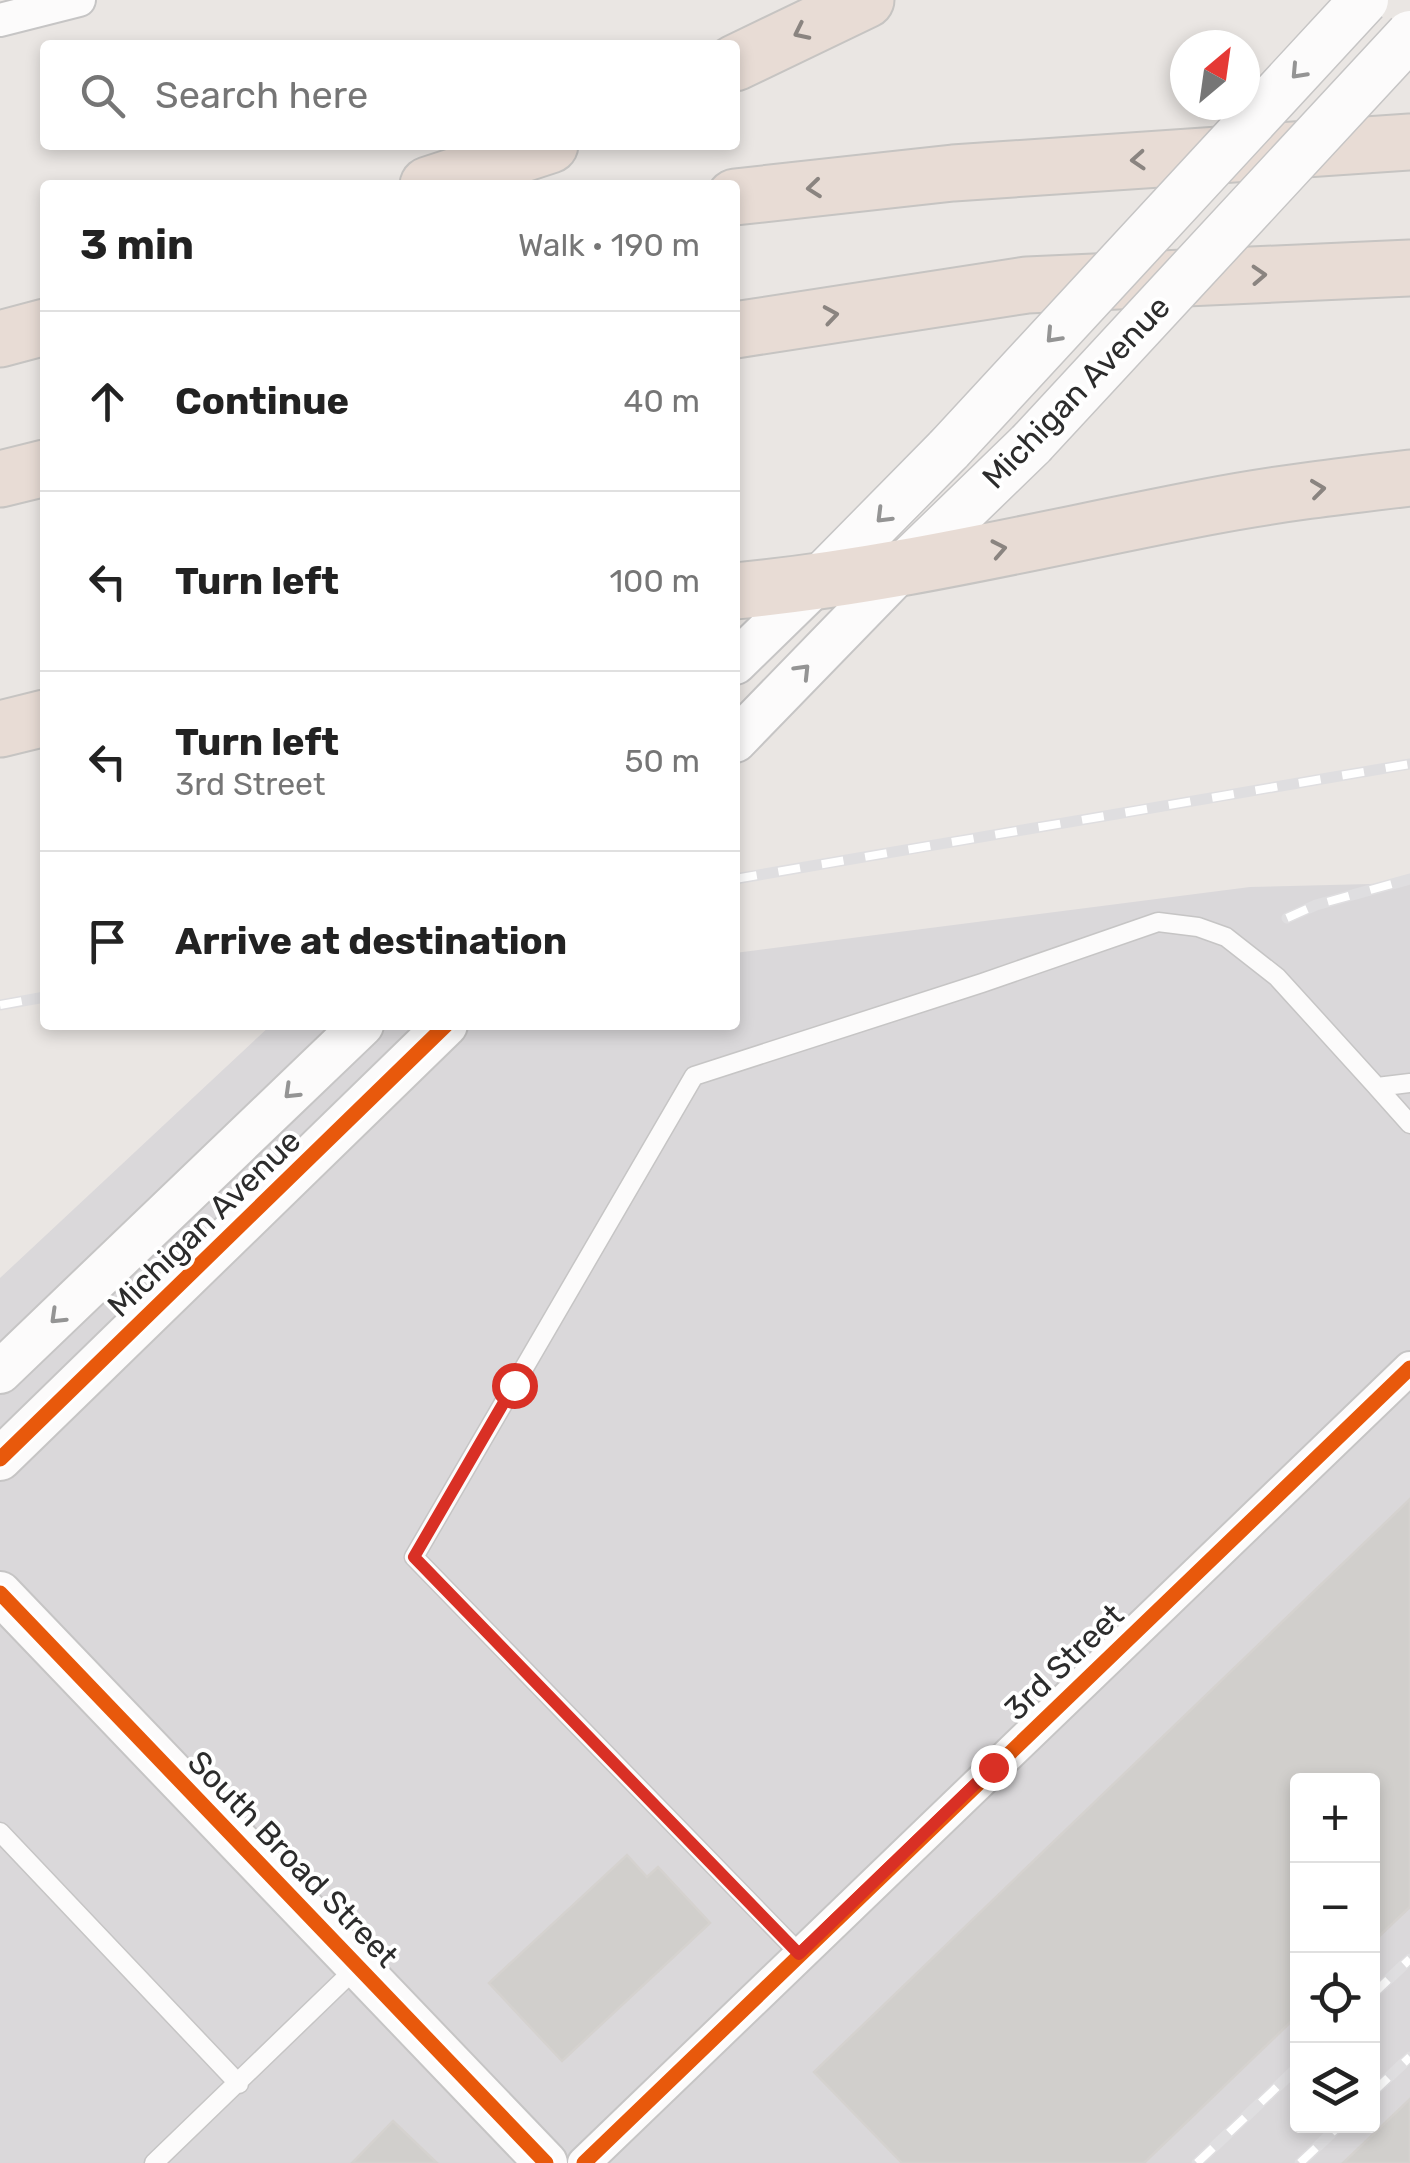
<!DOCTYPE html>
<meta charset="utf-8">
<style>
:root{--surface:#fff;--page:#f2f2f2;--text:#222;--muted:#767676;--line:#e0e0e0}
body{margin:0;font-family:Rubik,sans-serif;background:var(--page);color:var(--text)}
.controls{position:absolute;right:30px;bottom:30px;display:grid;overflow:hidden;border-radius:10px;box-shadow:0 5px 15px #0003}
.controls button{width:90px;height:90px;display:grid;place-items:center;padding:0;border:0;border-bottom:2px solid var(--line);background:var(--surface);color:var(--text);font:50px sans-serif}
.compass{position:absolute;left:1170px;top:30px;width:90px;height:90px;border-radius:50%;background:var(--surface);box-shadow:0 5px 15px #0003;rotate:29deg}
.stop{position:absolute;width:30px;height:30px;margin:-22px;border:8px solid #d93025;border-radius:50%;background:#fff}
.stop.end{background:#d93025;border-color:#fff;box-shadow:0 2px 10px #0008}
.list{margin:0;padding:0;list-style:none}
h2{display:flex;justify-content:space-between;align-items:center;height:130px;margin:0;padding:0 40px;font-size:42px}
h2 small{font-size:32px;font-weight:400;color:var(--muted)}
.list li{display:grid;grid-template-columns:65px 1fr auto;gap:30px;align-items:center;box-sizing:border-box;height:180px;padding:0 40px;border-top:2px solid var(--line)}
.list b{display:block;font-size:38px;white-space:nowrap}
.list p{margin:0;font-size:32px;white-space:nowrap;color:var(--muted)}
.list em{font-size:32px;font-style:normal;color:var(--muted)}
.icon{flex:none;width:55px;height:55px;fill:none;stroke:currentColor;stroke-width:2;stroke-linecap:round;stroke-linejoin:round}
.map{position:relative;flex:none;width:1410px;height:2163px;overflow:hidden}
.search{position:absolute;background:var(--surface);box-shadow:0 5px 15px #0003;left:40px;top:40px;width:700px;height:110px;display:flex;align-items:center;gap:25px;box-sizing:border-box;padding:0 35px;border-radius:10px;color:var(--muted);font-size:38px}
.panel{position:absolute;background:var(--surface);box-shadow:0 5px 15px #0003;left:40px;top:180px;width:700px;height:850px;border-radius:10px}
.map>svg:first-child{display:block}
</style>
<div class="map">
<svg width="1410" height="2163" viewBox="0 0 1410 2163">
<rect width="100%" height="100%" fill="#eae6e3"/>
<!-- industrial -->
<path fill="#dad8da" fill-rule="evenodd" d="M1410,883V2163H0V1278L271,1025H735V953L1250,887ZM1298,1780H1372V2126H1298Z"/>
<!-- building -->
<path fill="#d1cfcc" stroke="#d5d2cf" stroke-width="2.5" d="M1410,1499V1907L1372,1943V1780H1298V2015L1144,2163H902L814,2072Z
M627,1855L647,1877L658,1867L710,1923L562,2061L489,1983Z
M1410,2099V2163H1343Z
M393,2121L437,2163H352Z"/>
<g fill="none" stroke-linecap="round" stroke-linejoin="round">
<!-- service casing -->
<g stroke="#c6c5c5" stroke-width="21">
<path id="service" d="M1377,1087L1410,1124
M0,1832L239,2084
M799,1953L414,1557L694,1076L982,983L1158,922L1198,927L1226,937L1277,977L1377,1087L1410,1083
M154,2163L357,1967"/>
</g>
<!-- minor casing -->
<g stroke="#c6c5c5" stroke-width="36">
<path id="minor" d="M0,20L79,0
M584,2163L1410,1368"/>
</g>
<!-- tertiary casing -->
<g stroke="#c6c5c5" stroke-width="46">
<path id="tertiary" d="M735,663L816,584
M735,741L903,568
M0,1372L362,1025
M0,1459L446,1025
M0,1593L546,2163"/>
</g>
<!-- secondary casing -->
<g stroke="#c6c5c5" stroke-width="51">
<path id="secondary" d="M903,568L1031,444
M816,584L949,449"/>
</g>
<!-- motorway casing -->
<g stroke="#c6c4c2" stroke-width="59">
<path id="motorway" d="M735,63L866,0
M428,185L550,145
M735,197L953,173L1410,142
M735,330L1027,285L1410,268
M0,339L45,327
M0,479L45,468
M735,591C894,576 1050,537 1207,507C1274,494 1342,486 1410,478
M0,729L45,718"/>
</g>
<!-- service -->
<use href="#service" stroke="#fcfbfb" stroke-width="18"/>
<!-- minor -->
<use href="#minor" stroke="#fcfbfb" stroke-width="32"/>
<!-- tertiary -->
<use href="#tertiary" stroke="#fcfbfb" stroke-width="42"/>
<!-- secondary -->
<use href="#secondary" stroke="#fcfbfb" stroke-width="48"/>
<!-- motorway -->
<use href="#motorway" stroke="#e8dcd5" stroke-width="55"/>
<!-- rail casing -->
<g stroke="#dfdee0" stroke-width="11">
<path id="rail" d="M735,879L1410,764
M1287,918L1316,905L1410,879
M0,1005L45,997
M1372,1995L1410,1959
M1372,2093L1410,2057
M1197,2163L1298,2067
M1300,2163L1339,2126"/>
</g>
<!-- rail -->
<use href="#rail" stroke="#fff" stroke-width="8" stroke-dasharray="22" stroke-linecap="butt"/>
<!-- secondary-bridge casing -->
<g stroke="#c6c5c5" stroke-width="51" stroke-linecap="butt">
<path id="secondary-bridge" d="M1031,444L1410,35
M949,449L1364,0"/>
</g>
<!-- secondary-bridge -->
<use href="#secondary-bridge" stroke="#fcfbfb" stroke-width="48"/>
<!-- cycleway casing -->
<g stroke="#fff" stroke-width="21">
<path id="cycleway" d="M0,1459L446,1025
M0,1593L546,2163
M584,2163L1410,1368"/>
</g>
<!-- cycleway -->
<use href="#cycleway" stroke="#e8590c" stroke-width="15"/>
</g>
<!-- one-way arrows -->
<defs><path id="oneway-chevron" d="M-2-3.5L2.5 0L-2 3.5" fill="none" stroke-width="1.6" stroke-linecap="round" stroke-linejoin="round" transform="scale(2.5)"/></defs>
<g stroke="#8a8480">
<use href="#oneway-chevron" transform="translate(801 32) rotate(154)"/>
<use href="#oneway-chevron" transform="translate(1138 160) rotate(176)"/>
<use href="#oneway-chevron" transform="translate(814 188) rotate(174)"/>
<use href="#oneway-chevron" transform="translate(1259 275) rotate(-3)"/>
<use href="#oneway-chevron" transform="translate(831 315) rotate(-9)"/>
<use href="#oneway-chevron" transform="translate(1318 489) rotate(-7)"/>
<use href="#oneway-chevron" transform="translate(999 549) rotate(-11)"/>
</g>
<g stroke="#949494">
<use href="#oneway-chevron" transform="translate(1298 72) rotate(133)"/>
<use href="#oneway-chevron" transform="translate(1053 336) rotate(133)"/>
<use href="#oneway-chevron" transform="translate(883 516) rotate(135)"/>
<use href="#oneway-chevron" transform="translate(803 671) rotate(-46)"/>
<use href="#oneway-chevron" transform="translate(291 1092) rotate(136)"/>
<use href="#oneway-chevron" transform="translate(57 1317) rotate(136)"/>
</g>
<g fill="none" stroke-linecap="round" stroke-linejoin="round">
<!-- route -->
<path stroke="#d93025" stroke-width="12" d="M514,1385L414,1557L799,1954L993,1767"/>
</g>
<g text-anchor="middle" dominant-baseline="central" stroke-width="8" stroke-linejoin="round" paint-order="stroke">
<!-- street labels -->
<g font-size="32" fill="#2c2c2c" stroke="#fff">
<text transform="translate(1076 392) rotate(-46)">Michigan Avenue</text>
<text transform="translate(204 1223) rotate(-44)">Michigan Avenue</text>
<text transform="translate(1064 1662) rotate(-44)">3rd Street</text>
<text transform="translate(293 1859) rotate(46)">South Broad Street</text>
</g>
</g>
</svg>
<div class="controls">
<button>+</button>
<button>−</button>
<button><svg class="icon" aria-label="locate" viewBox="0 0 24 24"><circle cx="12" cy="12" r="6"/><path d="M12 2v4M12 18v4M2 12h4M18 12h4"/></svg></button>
<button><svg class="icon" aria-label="layers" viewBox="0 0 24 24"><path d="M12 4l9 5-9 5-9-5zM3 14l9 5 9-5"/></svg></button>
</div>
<svg class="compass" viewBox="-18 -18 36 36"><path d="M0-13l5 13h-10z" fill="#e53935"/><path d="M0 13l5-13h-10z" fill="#767676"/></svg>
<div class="stop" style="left:514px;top:1385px"></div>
<div class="stop end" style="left:993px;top:1767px"></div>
<div class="search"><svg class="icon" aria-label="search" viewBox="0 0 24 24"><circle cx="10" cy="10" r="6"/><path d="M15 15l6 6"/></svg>Search here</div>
<section class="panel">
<h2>3 min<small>Walk · 190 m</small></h2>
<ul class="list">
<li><svg class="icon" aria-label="ahead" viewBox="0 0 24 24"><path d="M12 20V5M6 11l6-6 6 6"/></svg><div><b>Continue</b></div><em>40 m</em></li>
<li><svg class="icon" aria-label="left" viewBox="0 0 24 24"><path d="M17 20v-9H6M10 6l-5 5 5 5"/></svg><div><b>Turn left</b></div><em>100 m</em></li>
<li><svg class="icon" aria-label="left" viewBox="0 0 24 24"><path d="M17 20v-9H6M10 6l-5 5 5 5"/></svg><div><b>Turn left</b><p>3rd Street</p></div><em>50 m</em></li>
<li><svg class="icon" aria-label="arrive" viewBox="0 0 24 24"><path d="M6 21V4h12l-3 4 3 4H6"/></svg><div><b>Arrive at destination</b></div></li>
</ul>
</section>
</div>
